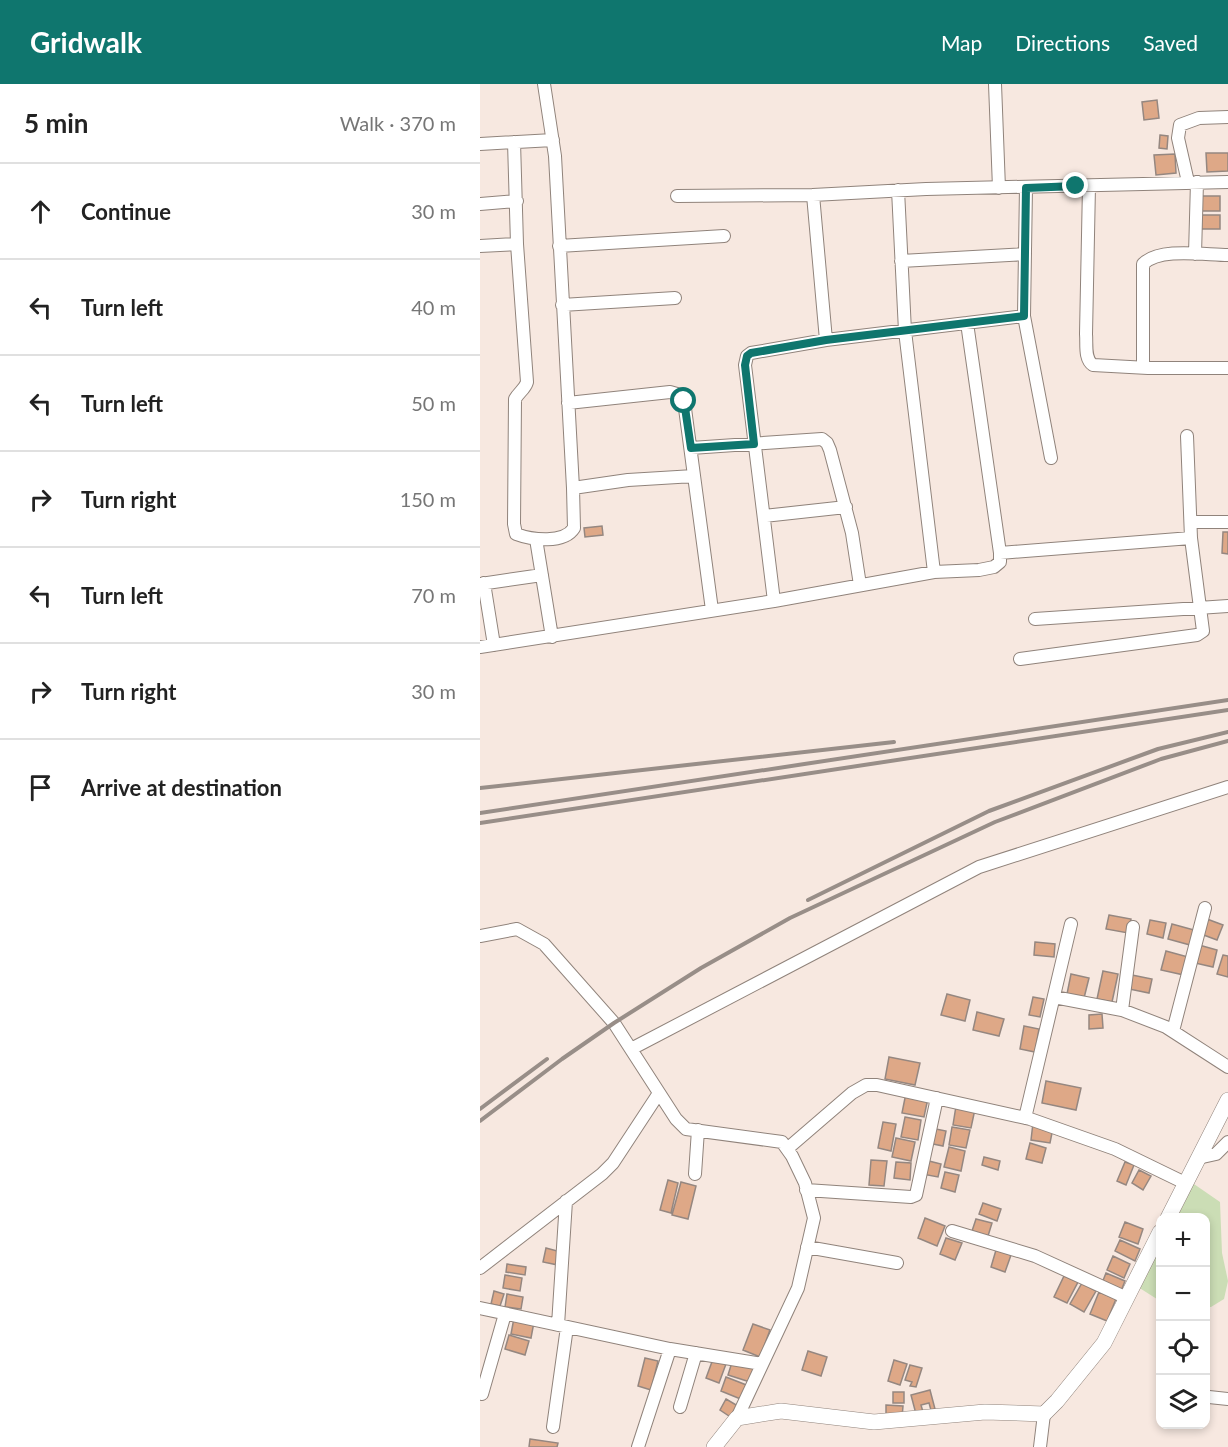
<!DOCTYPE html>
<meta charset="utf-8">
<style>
:root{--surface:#fff;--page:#f6f6f6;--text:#222;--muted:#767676;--line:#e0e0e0;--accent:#0f766e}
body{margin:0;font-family:Lato,sans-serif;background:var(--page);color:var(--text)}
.controls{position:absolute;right:18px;bottom:18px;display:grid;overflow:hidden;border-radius:12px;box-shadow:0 3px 9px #0003}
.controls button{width:54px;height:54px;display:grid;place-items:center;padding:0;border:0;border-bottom:2px solid var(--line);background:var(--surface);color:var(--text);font:30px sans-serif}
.stop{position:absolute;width:18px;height:18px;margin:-14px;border:4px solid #0f766e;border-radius:50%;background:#fff}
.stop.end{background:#0f766e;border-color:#fff;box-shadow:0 2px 6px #0008}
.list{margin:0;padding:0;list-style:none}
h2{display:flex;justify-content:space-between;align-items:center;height:78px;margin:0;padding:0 24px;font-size:26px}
h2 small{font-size:20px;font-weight:400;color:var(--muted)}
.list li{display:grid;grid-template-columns:39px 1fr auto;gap:18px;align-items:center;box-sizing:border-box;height:96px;padding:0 24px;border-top:2px solid var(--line)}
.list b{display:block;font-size:22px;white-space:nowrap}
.list em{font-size:20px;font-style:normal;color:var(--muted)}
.icon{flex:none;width:33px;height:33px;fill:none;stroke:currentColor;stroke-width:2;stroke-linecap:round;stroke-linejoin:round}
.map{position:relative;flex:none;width:748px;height:1363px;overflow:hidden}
header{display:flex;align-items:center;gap:36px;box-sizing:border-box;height:84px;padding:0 30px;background:var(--accent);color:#fff}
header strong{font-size:28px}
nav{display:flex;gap:33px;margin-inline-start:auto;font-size:21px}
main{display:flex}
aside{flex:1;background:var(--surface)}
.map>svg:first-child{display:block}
</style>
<header>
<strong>Gridwalk</strong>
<nav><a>Map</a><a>Directions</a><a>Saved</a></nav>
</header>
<main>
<aside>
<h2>5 min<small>Walk · 370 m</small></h2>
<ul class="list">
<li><svg class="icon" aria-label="ahead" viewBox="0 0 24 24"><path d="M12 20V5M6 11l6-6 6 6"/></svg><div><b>Continue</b></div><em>30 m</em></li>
<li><svg class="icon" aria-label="left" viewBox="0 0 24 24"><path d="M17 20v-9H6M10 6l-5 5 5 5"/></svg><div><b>Turn left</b></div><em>40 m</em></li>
<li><svg class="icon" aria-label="left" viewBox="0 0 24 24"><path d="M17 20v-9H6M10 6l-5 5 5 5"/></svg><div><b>Turn left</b></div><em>50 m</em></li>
<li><svg class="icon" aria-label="right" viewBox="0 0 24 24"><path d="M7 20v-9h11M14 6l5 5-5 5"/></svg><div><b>Turn right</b></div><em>150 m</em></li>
<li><svg class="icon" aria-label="left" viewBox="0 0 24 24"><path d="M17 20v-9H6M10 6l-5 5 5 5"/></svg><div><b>Turn left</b></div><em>70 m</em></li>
<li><svg class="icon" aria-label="right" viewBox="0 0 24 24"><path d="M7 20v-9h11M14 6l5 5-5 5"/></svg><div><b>Turn right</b></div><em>30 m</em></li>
<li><svg class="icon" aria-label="arrive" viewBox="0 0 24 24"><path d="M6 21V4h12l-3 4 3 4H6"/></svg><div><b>Arrive at destination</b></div></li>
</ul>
</aside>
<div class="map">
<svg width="748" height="1363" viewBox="0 0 748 1363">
<rect width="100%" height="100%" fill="#f7e8e0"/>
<!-- green -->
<path fill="#cbddb5" d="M711,1098L740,1118L742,1169L748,1197L744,1215L731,1223H726V1134H693Z
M680,1159V1217L658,1203Z"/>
<!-- building -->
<path fill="#dea887" stroke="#958780" stroke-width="1.5" d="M677,16L679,34L664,36L662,18Z
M680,51L688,52L687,65L679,64Z
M726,69H748V87L727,88Z
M695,70L696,89L676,91L674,71Z
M722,112H740V127H722Z
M721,131H740V145H721Z
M122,442L123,451L105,453L104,444Z
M743,448H748V470L742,469Z
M629,831L651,835L648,849L626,845Z
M727,835L743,841L737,856L721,850Z
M670,836L686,839L683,854L667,850Z
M692,840L714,846L710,861L688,855Z
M555,858L575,860L574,873L554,871Z
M719,861L737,866L733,883L715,879Z
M686,867L708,873L704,891L681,886Z
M743,871L748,872V893L737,890Z
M623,887L638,890L632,918L617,915Z
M591,890L609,894L604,914L587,910Z
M652,891L672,895L669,909L649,905Z
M467,910L490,916L485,937L461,931Z
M553,913L564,915L560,933L549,931Z
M497,928L524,935L519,952L493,946Z
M622,930L623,944L609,945V931Z
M544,942L559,945L555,968L540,965Z
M409,973L440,979L435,1001L405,995Z
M566,997L601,1004L596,1026L562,1019Z
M426,1009L448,1014L444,1033L422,1029Z
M476,1022L495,1025L491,1044L473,1041Z
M425,1033L441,1036L438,1056L421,1053Z
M403,1038L416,1040L411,1067L398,1064Z
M553,1039L573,1044L570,1059L551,1056Z
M472,1043L490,1046L486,1064L469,1061Z
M451,1044L466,1047L463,1062L448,1059Z
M416,1054L435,1058L431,1077L412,1073Z
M550,1059L566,1064L562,1079L546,1075Z
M469,1063L485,1067L481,1087L464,1083Z
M504,1073L520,1077L518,1086L502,1081Z
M391,1076L407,1077L404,1102L389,1101Z
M445,1076L461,1080L458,1093L442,1090Z
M416,1078L431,1079L430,1096L414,1094Z
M645,1078L654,1081L646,1101L637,1097Z
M659,1086L671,1092L663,1106L652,1099Z
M465,1088L479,1091L475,1108L461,1104Z
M188,1096L198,1099L191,1129L180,1126Z
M201,1098L216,1102L208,1135L192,1131Z
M503,1119L521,1125L517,1137L499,1130Z
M445,1134L465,1142L457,1162L438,1154Z
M496,1135L512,1139L508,1152L492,1147Z
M645,1138L663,1145L658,1160L639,1153Z
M466,1154L482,1159L475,1176L460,1170Z
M640,1156L660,1165L655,1177L635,1167Z
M66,1164L81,1168L78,1181L63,1178Z
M516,1166L531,1171L525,1188L511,1183Z
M633,1172L650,1180L644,1194L627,1186Z
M27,1180L46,1183L45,1191L26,1188Z
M626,1189L645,1197L641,1207L622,1199Z
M25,1191L42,1194L40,1207L23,1204Z
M584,1192L598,1198L587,1219L574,1213Z
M602,1199L616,1207L604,1228L590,1220Z
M14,1207L24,1210L20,1222L11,1220Z
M619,1208L636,1215L627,1237L610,1230Z
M27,1210L43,1213L41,1225L25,1223Z
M34,1234L54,1238L51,1254L31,1250Z
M273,1240L290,1246L280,1273L263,1266Z
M29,1251L49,1257L45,1271L25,1265Z
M328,1267L347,1273L341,1292L322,1286Z
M165,1274L178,1277L171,1306L158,1302Z
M233,1275L246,1280L239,1299L226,1294Z
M253,1275L275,1282L270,1298L248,1291Z
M414,1276L427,1280L420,1301L408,1297Z
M430,1281L442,1284L436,1303L430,1302L432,1298L425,1296Z
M246,1293L269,1302L263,1316L241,1307Z
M450,1306L455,1325L451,1326L449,1319L441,1321L443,1328L436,1330L431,1311Z
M413,1308H424V1319H413Z
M246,1315L258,1322L252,1334L240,1326Z
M406,1321L423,1322L422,1334H406Z
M50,1355L78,1359L77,1363H49Z"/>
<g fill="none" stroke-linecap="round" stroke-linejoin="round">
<!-- minor casing -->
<g stroke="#90837b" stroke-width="14">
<path id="minor" d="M515,0L519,104
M34,58L37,160L47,298C45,305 39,308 35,315L34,440L36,450C52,456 84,460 94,444L93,404L75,72L64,0
M0,60L73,56
M708,98L698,54L700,41L719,34L748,33
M609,102L606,250C607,260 604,275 613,281L668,284H748
M546,103L544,232L571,374
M418,106L425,247L454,488
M333,111L346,256
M197,112L333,111L446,105L748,98
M0,120L37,117
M0,162L37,160
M79,162L244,152
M715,170L717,98
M421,177L545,170
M82,221L195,214
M663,284V180C680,163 725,171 748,171
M88,319L190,308L197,310L204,317L232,526
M211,364L342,355L347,359L350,366L372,449L380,501
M93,404L148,396L214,392
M284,432L366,423
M711,438H748
M56,455L72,553
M520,469L711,454
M4,499L14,561
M0,500L62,491
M294,517L265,281L267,272L271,269L346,256L544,232
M555,535L748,522
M0,563L294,517L454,488L499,486L514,483L520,478V469L487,239
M540,575L717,551L723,547L711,454L707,352
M0,852L37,845L64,860L134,939L196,1035L206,1045L302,1058L312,1072L325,1099L334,1134L318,1204L257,1334
M574,913L642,926L686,943L748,983
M642,926L653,843
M693,947L725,824
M151,965L499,783L748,703
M545,1034L591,840
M307,1065L372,1009L386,1001H397L550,1035L635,1065L705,1099
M718,1074L736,1070L748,1058
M215,1090L218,1046
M326,1106L431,1113L436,1111L457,1014
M472,1147L555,1172L647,1214
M327,1163L417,1179
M0,1184L122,1090L133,1079L179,1009
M0,1224L190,1265L282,1280
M78,1241L86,1117
M2,1310L25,1230
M729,1313L748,1315
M200,1323L216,1269
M73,1343L87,1243
M158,1363L190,1265
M560,1363L564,1330"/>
</g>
<!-- tertiary casing -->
<g stroke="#90837b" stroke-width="16">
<path id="tertiary" d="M688,1134L748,1016
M234,1363L257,1334L301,1327L394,1338L505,1328L564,1330L577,1317L624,1259L680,1148"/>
</g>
<!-- minor -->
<use href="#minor" stroke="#fff" stroke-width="12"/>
<!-- tertiary -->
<use href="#tertiary" stroke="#fff" stroke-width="15"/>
<!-- rail -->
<path stroke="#988e88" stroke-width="4" d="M0,704L414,658
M0,729L748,616
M0,739L748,626
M328,816L509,727L678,665L748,648
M0,1025L67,975
M0,1037L82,975L134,939L221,884L310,834L515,738L681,675L748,657"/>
</g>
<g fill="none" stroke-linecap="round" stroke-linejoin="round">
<!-- route -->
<path stroke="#0f766e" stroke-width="8" d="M204,317L211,364L274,360L265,281L267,272L271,269L346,256L544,232L546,104L596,102"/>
</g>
</svg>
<div class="controls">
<button>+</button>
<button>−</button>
<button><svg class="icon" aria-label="locate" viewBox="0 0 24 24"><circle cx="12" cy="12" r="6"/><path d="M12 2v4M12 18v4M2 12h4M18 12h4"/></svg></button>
<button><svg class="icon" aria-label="layers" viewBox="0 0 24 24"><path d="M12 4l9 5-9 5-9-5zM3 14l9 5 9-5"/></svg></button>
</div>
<div class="stop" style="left:204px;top:317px"></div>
<div class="stop end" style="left:596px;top:102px"></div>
</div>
</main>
